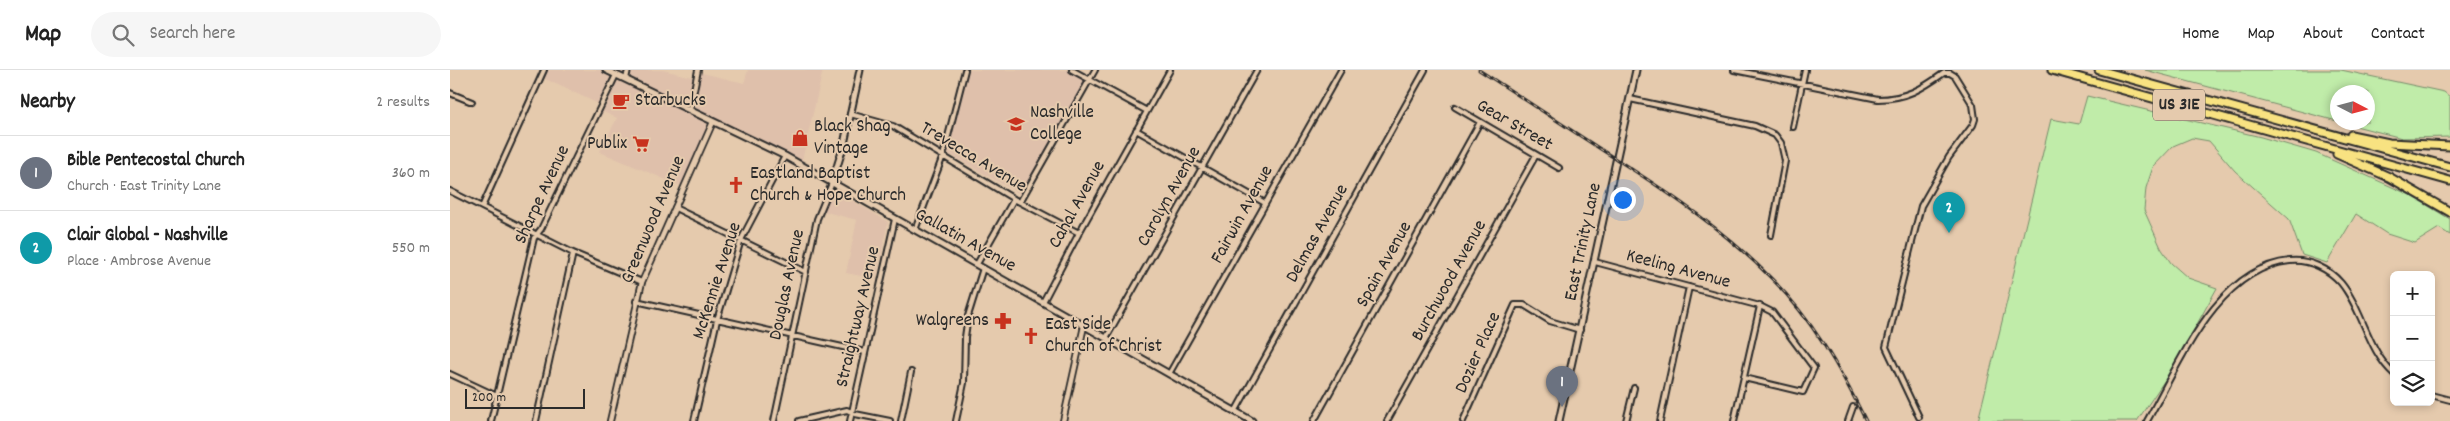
<!DOCTYPE html>
<meta charset="utf-8">
<style>
:root{--surface:#fff;--page:#f6f6f6;--text:#222;--muted:#767676;--line:#e0e0e0;--accent:#111827}
body{margin:0;font-family:Dekko,sans-serif;background:var(--page);color:var(--text)}
.controls{position:absolute;right:15px;bottom:15px;display:grid;overflow:hidden;border-radius:8px;box-shadow:0 2px 8px #0003}
.controls button{width:45px;height:45px;display:grid;place-items:center;padding:0;border:0;border-bottom:1px solid var(--line);background:var(--surface);color:var(--text);font:25px sans-serif}
.compass{position:absolute;left:1880px;top:15px;width:45px;height:45px;border-radius:50%;background:var(--surface);box-shadow:0 2px 8px #0003;rotate:96deg}
.scale{position:absolute;left:15px;bottom:12px;width:120px;box-sizing:border-box;padding-left:5px;border:2px solid #2b2b2b;border-top:0;font-size:14px;line-height:18px;white-space:nowrap;color:#2b2b2b;-webkit-text-stroke:4px #e5caad;paint-order:stroke}
.you{position:absolute;left:1172px;top:129px;width:18px;height:18px;margin:-12px;border:4px solid #fff;border-radius:50%;background:#1a73e8;box-shadow:0 0 0 8px #1a73e833}
.badge{display:grid;place-items:center;width:32px;height:32px;border-radius:50%;background:var(--accent);color:#fff;font-size:16px;font-weight:700}
.pin{position:absolute;translate:-50% -41px;filter:drop-shadow(0 1px 2px #0008)}
.pin::after{content:'';position:absolute;top:26px;width:18px;height:15px;background:inherit;clip-path:polygon(0 0,100% 0,50% 100%)}
.list{margin:0;padding:0;list-style:none}
h2{display:flex;justify-content:space-between;align-items:center;height:65px;margin:0;padding:0 20px;font-size:21px}
h2 small{font-size:16px;font-weight:400;color:var(--muted)}
.list li{display:grid;grid-template-columns:32px 1fr auto;gap:15px;align-items:center;box-sizing:border-box;height:75px;padding:0 20px;border-top:1px solid var(--line)}
.list b{display:block;font-size:19px;white-space:nowrap}
.list p{margin:0;font-size:16px;white-space:nowrap;color:var(--muted)}
.list em{font-size:16px;font-style:normal;color:var(--muted)}
.icon{flex:none;width:28px;height:28px;fill:none;stroke:currentColor;stroke-width:2;stroke-linecap:round;stroke-linejoin:round}
.map{position:relative;flex:none;width:2000px;height:351px;overflow:hidden}
header{display:flex;align-items:center;gap:30px;box-sizing:border-box;height:70px;padding:0 25px;background:var(--surface);border-bottom:1px solid var(--line)}
header strong{font-size:24px}
nav{display:flex;gap:28px;margin-inline-start:auto;font-size:18px}
.search{width:350px;height:45px;background:var(--page);display:flex;align-items:center;gap:12px;box-sizing:border-box;padding:0 18px;border-radius:28px;color:var(--muted);font-size:19px}
main{display:flex}
aside{flex:1;background:var(--surface)}
.map>svg:first-child{display:block}
</style>
<header>
<strong>Map</strong>
<div class="search"><svg class="icon" aria-label="search" viewBox="0 0 24 24"><circle cx="10" cy="10" r="6"/><path d="M15 15l6 6"/></svg>Search here</div>
<nav><a>Home</a><a>Map</a><a>About</a><a>Contact</a></nav>
</header>
<main>
<aside>
<h2>Nearby<small>2 results</small></h2>
<ul class="list">
<li><span class="badge" style="background:#6b7280">1</span><div><b>Bible Pentecostal Church</b><p>Church · East Trinity Lane</p></div><em>360 m</em></li>
<li><span class="badge" style="background:#0f9aa8">2</span><div><b>Clair Global - Nashville</b><p>Place · Ambrose Avenue</p></div><em>550 m</em></li>
</ul>
</aside>
<div class="map">
<svg width="2000" height="351" viewBox="0 0 2000 351">
<rect width="100%" height="100%" fill="#e5caad"/>
<filter id="ink" filterUnits="userSpaceOnUse"><feTurbulence type="fractalNoise" baseFrequency=".02" numOctaves="2"/><feDisplacementMap in="SourceGraphic" scale="10" xChannelSelector="R" yChannelSelector="G"/><feConvolveMatrix kernelMatrix="1 2 1 2 8 2 1 2 1" color-interpolation-filters="sRGB"/></filter>
<g filter="url(#ink)">
<!-- built -->
<path fill="#dfc0ab" d="M94,0H213L246,8L248,2L294,13L298,0H373L351,95L263,52L231,116L150,82L167,48L153,42L139,69L135,67L151,35L91,7Z
M519,0H618L637,11L572,125L497,83Z
M385,120L438,152L426,209L396,203L407,150L372,141L379,125Z"/>
<!-- green -->
<path fill="#c0eca9" stroke="#768c6a" d="M1695,0H1891L1994,22L2000,27V67L1952,68L1894,53L1918,52V22H1888L1887,51Z
M1637,26L1811,67L1866,83L1960,125L2000,149V165L1989,158L1965,173L1937,164L1906,144L1877,193L1852,185L1839,149L1785,101L1759,71L1742,68L1723,76L1703,97L1696,118L1694,140L1711,178L1721,193L1738,208L1767,218L1721,301L1687,351H1528L1601,49L1629,54Z"/>
<g fill="none" stroke-linecap="round" stroke-linejoin="round">
<!-- minor casing -->
<g stroke="#2b2b2b" stroke-width="8">
<path id="minor" d="M622,0L697,41
M1284,0L1428,29C1455,29 1472,19 1494,3H1500L1505,6L1523,35L1525,49L1523,55L1499,87L1471,136L1436,277L1469,347
M176,9L178,0
M0,23L22,32
M1180,29L1305,56L1325,65L1331,73L1335,91L1321,165
M1005,37L1109,98
M240,40L248,0
M400,44L443,56L564,129L629,163
M1343,57L1355,0
M686,60L815,133
M0,121L123,183L192,212
M570,132L645,0
M32,137L94,0
M225,138L356,202
M465,160L493,86L515,0
M1145,192L1310,236L1284,351
M527,194L564,129
M186,231L415,282
M593,232L629,163L720,0
M656,268L807,0
M0,304L47,326
M719,304L891,0
M1294,308L1353,322L1364,298L1322,242L1310,236
M1981,325L2000,330
M785,342L975,0
M41,351L84,168L91,159L166,5
M86,351L123,183
M244,351L267,250L291,170L335,86
M324,351L367,149L382,113
M349,351L397,340L405,344L440,351
M400,351L445,149
M451,351L461,302
M506,351L514,313L515,267L518,246L533,198
M864,351L1030,52
M937,351L1086,85
M1013,351L1065,235H1074L1100,251L1130,260
M1176,351L1184,318
M1210,351L1239,217
M1398,351L1403,337
M1697,351C1729,295 1767,198 1840,191C1859,189 1879,199 1891,213C1913,240 1918,281 1944,304"/>
</g>
<!-- tertiary casing -->
<g stroke="#2b2b2b" stroke-width="8">
<path id="tertiary" d="M160,351L192,212L263,52
M613,351L634,256"/>
</g>
<!-- secondary casing -->
<g stroke="#2b2b2b" stroke-width="9">
<path id="secondary" d="M156,0L335,86L802,351
M382,113L394,74L410,0
M1109,351L1186,0"/>
</g>
<!-- motorway casing -->
<g stroke="#2b2b2b" stroke-width="11">
<path id="motorway" d="M1602,0L2000,111
M1649,0L2000,97
M1901,65L1939,73L2000,76
M1887,84L1939,107L2000,142"/>
</g>
<!-- minor -->
<use href="#minor" stroke="#e5caad" stroke-width="4"/>
<!-- tertiary -->
<use href="#tertiary" stroke="#e5caad" stroke-width="4.5"/>
<!-- secondary -->
<use href="#secondary" stroke="#e5caad" stroke-width="5"/>
<!-- motorway -->
<use href="#motorway" stroke="#f8e281" stroke-width="7"/>
<!-- rail casing -->
<g stroke="#2b2b2b" stroke-width="3">
<path id="rail" d="M1029,0C1076,30 1122,61 1169,91C1224,126 1276,162 1322,209C1362,249 1391,300 1416,351"/>
</g>
<!-- rail -->
<use href="#rail" stroke="#e5caad" stroke-width="1" stroke-dasharray="4" stroke-linecap="butt"/>
</g>
</g>
<!-- icons -->
<defs>
<g id="cafe-bare" transform="scale(1.35)"><path d="M-5.5-4.5H6V0H3Q3 3.5 0 3.5H-2.5Q-5.5 3.5-5.5 0ZM3-3.2v2h1.7v-2ZM-6 4.5H4V6H-6Z" fill="#c8321e" stroke="#e5caad" stroke-width="2.5" paint-order="stroke"/></g>
<g id="school-bare" transform="scale(1.35)"><path d="M0-5L7-2L0 1L-7-2ZM-4 1L0 2.5L4 1V4Q0 6-4 4Z" fill="#c8321e" stroke="#e5caad" stroke-width="2.5" paint-order="stroke"/></g>
<g id="shop-bare" transform="scale(1.35)"><path d="M-5-2.5h2.3a2.7 3.5 0 0 1 5.4 0H5L5.5 6h-11ZM-1.5-2.5h3a1.5 2.3 0 0 0-3 0Z" fill="#c8321e" stroke="#e5caad" stroke-width="2.5" paint-order="stroke"/></g>
<g id="supermarket-bare" transform="scale(1.35)"><path d="M-6-5.5h2.5l.6 2H6L4.5 2H-2.5L-4.4-4H-6ZM-1.5 3.2a1.3 1.3 0 1 0 .1 0ZM3 3.2a1.3 1.3 0 1 0 .1 0Z" fill="#c8321e" stroke="#e5caad" stroke-width="2.5" paint-order="stroke"/></g>
<g id="church-bare" transform="scale(1.35)"><path d="M-1.2-6h2.4v3.5h3.3v2.4h-3.3V6h-2.4V-.1h-3.3v-2.4h3.3Z" fill="#c8321e" stroke="#e5caad" stroke-width="2.5" paint-order="stroke"/></g>
<g id="pharmacy-bare" transform="scale(1.35)"><path d="M-2-6h4v4h4v4h-4v4h-4v-4h-4v-4h4Z" fill="#c8321e" stroke="#e5caad" stroke-width="2.5" paint-order="stroke"/></g>
</defs>
<g fill-rule="evenodd">
<use href="#cafe-bare" x="171" y="31"/>
<use href="#school-bare" x="566" y="54"/>
<use href="#shop-bare" x="350" y="68"/>
<use href="#supermarket-bare" x="191" y="74"/>
<use href="#church-bare" x="286" y="115"/>
<use href="#pharmacy-bare" x="553" y="251"/>
<use href="#church-bare" x="581" y="266"/>
</g>
<g text-anchor="middle" dominant-baseline="central" stroke-width="4" stroke-linejoin="round" paint-order="stroke">
<!-- shield labels -->
<rect fill="#e5caad" stroke="#635b52" stroke-width="1" x="1703" y="19.5" width="52" height="31" rx="4"/>
<g font-size="18" font-weight="bold" fill="#2b2b2b">
<text x="1729" y="35">US 31E</text>
</g>
<!-- poi labels -->
<g font-size="19" fill="#2b2b2b" stroke="#e5caad" text-anchor="start">
<text x="185" y="31">Starbucks</text>
<text x="580" y="43">Nashville<tspan x="580" dy="22">College</tspan></text>
<text x="364" y="57">Black Shag<tspan x="364" dy="22">Vintage</tspan></text>
<text x="177" y="74" text-anchor="end">Publix</text>
<text x="300" y="104">Eastland Baptist<tspan x="300" dy="22">Church &amp; Hope Church</tspan></text>
<text x="539" y="251" text-anchor="end">Walgreens</text>
<text x="595" y="255">East Side<tspan x="595" dy="22">Church of Christ</tspan></text>
</g>
<!-- street labels -->
<g font-size="19" fill="#2b2b2b" stroke="#e5caad">
<text transform="translate(1064 56) rotate(30)">Gear Street</text>
<text transform="translate(523 88) rotate(31)">Trevecca Avenue</text>
<text transform="translate(93 125) rotate(-65)">Sharpe Avenue</text>
<text transform="translate(720 127) rotate(-61)">Carolyn Avenue</text>
<text transform="translate(628 135) rotate(-61)">Cahal Avenue</text>
<text transform="translate(793 145) rotate(-61)">Fairwin Avenue</text>
<text transform="translate(204 150) rotate(-67)">Greenwood Avenue</text>
<text transform="translate(868 164) rotate(-61)">Delmas Avenue</text>
<text transform="translate(515 171) rotate(29)">Gallatin Avenue</text>
<text transform="translate(1134 172) rotate(-78)">East Trinity Lane</text>
<text transform="translate(935 195) rotate(-61)">Spain Avenue</text>
<text transform="translate(1228 200) rotate(15)">Keeling Avenue</text>
<text transform="translate(268 211) rotate(-72)">McKennie Avenue</text>
<text transform="translate(1000 211) rotate(-61)">Burchwood Avenue</text>
<text transform="translate(338 215) rotate(-78)">Douglas Avenue</text>
<text transform="translate(409 247) rotate(-77)">Straightway Avenue</text>
<text transform="translate(1029 283) rotate(-66)">Dozier Place</text>
</g>
</g>
</svg>
<div class="controls">
<button>+</button>
<button>−</button>
<button><svg class="icon" aria-label="layers" viewBox="0 0 24 24"><path d="M12 4l9 5-9 5-9-5zM3 14l9 5 9-5"/></svg></button>
</div>
<svg class="compass" viewBox="-18 -18 36 36"><path d="M0-13l5 13h-10z" fill="#e53935"/><path d="M0 13l5-13h-10z" fill="#767676"/></svg>
<div class="scale">200 m</div>
<div class="you"></div>
<div class="pin badge" style="left:1112px;top:337px;background:#6b7280">1</div>
<div class="pin badge" style="left:1499px;top:163px;background:#0f9aa8">2</div>
</div>
</main>
